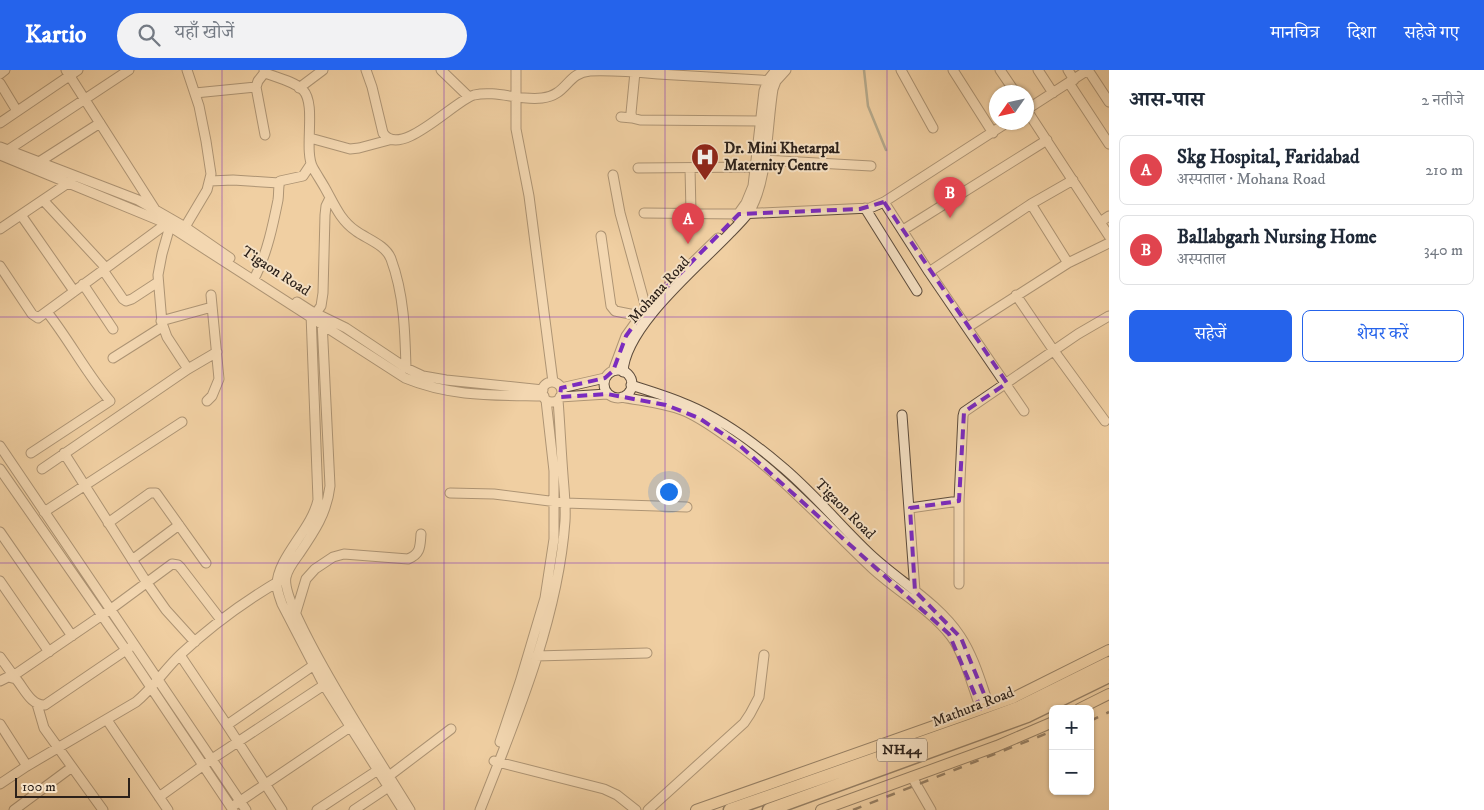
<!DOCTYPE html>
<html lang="hi">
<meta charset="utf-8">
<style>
:root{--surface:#fff;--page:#f2f2f3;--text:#1f2937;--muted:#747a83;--line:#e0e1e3;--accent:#2563eb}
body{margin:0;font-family:"IM FELL DW Pica","Noto Serif Devanagari",serif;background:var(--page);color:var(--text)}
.controls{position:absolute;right:15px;bottom:15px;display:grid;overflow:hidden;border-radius:8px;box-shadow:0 1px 4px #0004}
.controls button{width:45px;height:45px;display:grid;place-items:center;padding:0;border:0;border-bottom:1px solid var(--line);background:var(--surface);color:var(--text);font:25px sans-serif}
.compass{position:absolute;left:989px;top:15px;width:45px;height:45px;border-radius:50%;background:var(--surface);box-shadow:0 1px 4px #0004;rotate:236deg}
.scale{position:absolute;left:15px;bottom:12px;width:115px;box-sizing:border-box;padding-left:5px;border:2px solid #2c211a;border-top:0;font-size:14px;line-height:18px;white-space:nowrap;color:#2c211a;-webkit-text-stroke:4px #f5e0c3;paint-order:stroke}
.you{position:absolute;left:668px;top:421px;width:18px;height:18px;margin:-12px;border:4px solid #fff;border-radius:50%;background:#1a73e8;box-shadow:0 0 0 8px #1a73e833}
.badge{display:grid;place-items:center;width:32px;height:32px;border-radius:50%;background:var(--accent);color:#fff;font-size:16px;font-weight:700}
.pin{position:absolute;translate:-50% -41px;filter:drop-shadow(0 1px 2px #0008)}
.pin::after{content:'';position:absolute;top:26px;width:18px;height:15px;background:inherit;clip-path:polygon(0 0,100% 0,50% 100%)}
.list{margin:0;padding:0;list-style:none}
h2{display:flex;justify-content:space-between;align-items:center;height:65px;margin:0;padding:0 20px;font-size:21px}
h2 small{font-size:16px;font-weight:400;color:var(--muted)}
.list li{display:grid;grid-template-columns:32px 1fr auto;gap:15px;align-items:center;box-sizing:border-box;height:70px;margin:0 10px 10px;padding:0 10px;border:1px solid var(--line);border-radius:8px}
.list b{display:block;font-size:19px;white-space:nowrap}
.list p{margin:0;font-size:16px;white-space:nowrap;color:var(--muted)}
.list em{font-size:16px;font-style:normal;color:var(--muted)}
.actions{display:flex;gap:10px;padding:15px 20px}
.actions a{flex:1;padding:11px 0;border:1px solid var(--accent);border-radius:8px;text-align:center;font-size:18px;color:var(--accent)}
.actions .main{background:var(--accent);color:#fff}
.icon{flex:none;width:28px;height:28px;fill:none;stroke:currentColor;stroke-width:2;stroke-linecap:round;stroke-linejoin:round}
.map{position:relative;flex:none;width:1109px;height:740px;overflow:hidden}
header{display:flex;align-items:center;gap:30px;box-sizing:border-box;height:70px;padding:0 25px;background:var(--accent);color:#fff}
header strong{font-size:24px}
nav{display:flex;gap:28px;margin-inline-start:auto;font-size:18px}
.search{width:350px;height:45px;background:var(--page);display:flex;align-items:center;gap:12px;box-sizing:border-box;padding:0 18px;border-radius:28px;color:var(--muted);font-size:19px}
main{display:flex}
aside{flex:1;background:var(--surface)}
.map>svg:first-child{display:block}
</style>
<header>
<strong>Kartio</strong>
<div class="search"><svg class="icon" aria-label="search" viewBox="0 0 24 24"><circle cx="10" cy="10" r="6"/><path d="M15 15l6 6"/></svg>यहाँ खोजें</div>
<nav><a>मानचित्र</a><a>दिशा</a><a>सहेजे गए</a></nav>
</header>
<main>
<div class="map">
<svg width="1109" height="740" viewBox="0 0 1109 740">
<rect width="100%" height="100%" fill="#f0cfa2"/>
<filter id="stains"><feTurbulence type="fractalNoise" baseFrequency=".004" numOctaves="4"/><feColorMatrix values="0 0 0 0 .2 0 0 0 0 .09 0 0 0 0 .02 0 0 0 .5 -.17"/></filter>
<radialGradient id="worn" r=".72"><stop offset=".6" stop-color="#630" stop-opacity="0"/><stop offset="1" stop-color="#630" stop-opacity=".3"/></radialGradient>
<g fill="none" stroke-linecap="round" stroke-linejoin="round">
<!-- stream -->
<path stroke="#6e7a6f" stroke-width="2.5" d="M864,0L868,36L886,80"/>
<!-- minor casing -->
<g stroke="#5d4c3c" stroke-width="11">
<path id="minor" d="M66,0L156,141
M264,0L268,4C279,8 295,12 303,20C317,35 303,80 313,98C317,105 321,111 325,118C334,134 340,150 356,161C367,169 386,175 391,189C404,224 405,261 406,298
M366,0L372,17L383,63C400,90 455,30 474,25C497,20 519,31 542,28C568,25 566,3 590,1C612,0 636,2 658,4C697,6 736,9 776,11
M441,0L469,27
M516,0V59L529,126L553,312
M901,0L933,58
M953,0L993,63
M1000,0L1015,22
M1038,0L1053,23
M1068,0L1074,10
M1088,0L1109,32
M635,2L631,43L632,48L640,50L760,51
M0,4L5,0
M0,13L17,41
M1069,13L1109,74
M299,18L323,0
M195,23L256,17
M1026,39L1109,166
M1026,40L1088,0
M621,47L632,48
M0,53L78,0
M265,65L256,17L258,11L265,2
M310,68L350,79L359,78L389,70
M0,77L138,130L185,157L230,188
M8,80L129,0
M0,85L163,152L405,308C451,327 494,325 544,326
M764,90L871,96
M39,92L100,53
M638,98L756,97
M690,98L691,143
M613,105L620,143L646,238
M210,111L233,110L279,113
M43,130L106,198
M884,132L929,202L1024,341
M865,138L917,221
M644,143L739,144L870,138L884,132L1008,52
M21,145L74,221
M736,147L746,133L753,116L764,21L768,10L776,0
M1100,152L1109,146
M170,156L162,184L158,205L162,253L167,267L188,299
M185,157L207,120L211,104L206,71L199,36L187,0
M0,159L71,111
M903,160L1047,70
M601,166L611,236L615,241L640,246
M1068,193L1109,173
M0,196L32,244L38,248L166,154
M103,200L123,229L126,231L132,229L158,212
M929,202L1031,134L1073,110
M256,205C267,183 273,155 278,130C279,124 278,117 280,111L303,106L311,94
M83,214L113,259
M1016,225L1054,281L1105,351
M297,232L311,241L346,258L406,298L423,306L446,310L543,320
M316,243L321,236L323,223L325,145L326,136L330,128
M311,244L318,430C312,459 277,488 277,515C277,521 280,528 282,534L324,615L403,740
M161,251L212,237
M322,251L330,416C327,443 314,462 299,484C294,491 288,498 286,507C279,538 389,705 410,740
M968,257L1068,193L1031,134
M113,288L162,257
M604 314a14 14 0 1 1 28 0a14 14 0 1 1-28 0Z
M613,301L626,266L646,238L718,168
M623,302C625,256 700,195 731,162C737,156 744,149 749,142C768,112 767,55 773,19L776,11L786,0
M542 322a10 10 0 1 1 20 0a10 10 0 1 1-20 0Z
M631,315C650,321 670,327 688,335C721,349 753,372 780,395C813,422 840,456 871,485C900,512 938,533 960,566C974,587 981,613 989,636
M561,318L605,308
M560,327L607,324
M622,327C642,331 663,333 682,340C698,346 713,357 727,367C782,404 825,454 873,499C898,522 930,539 951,566C964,583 973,618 981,639
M207,331L212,326L219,309L211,225
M902,345L915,521
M0,376L246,740
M31,383L110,331C86,303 70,271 47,242
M64,383L147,513L166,540L195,572
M0,399L126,580L233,740
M42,399L188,299L217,282
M450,423L494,424L565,433L687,437
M910,438L959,431
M44,442L182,352
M108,453L150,423H156L206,493
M0,462L72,566
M132,490L179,455
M0,511L49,582
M959,514V431L963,346L964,342L1078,264L1109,246
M296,542L306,509L315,499L333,487L344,484L408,489C421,484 420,476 421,464
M180,585L227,655L282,740
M536,586L647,583
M0,587L16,609
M13,606L111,539L172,494L178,495L181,498L221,550
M0,611L8,607L16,609C24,618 31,636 45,635L129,578
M37,634L44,658L103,740
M107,650L168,740
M0,654L27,696
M227,655L314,595
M500,672L520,612L545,528L554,469V401L546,330
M494,691L604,719L617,725L636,740
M389,706L451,659
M912,707L931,740
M0,714L27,696L136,632C153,618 165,599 181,584C212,555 245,531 281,510
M159,727L212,689L324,615
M236,734L350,657
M14,740L72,697
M317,740L381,698
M354,740L393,714
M480,740C516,649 558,549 565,451C566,436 564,420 563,405C561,380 560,355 558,330
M648,740L744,653L750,644L759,627L764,585"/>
</g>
<!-- major casing -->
<g stroke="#2c211a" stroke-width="12">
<path id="major" d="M1079,639L1109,624
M696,740L1013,628L1109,580
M821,740L997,676L1053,652"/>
</g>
<!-- highway casing -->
<g stroke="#2c211a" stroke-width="15">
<path id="highway" d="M730,740L972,655L1020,637L1109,593
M769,740L1027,646L1109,606"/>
</g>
<!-- minor -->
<use href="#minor" stroke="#f5e0c3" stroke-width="9"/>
<!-- major -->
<use href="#major" stroke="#f0cfa2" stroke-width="10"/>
<!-- highway -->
<use href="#highway" stroke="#f0cfa2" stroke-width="12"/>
<!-- rail -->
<path stroke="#2c211a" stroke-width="2.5" stroke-dasharray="9 9" stroke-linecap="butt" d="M1090,651L1109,642
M853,740L1053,661"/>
</g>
<!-- marked area -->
<path d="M0 0H1109V740H0ZM884,132L1007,313L964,342L959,431L910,438L915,521L961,568L989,636L981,639L949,564L738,374L699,348L666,335L607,324L560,327L561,318L605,308L613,301L626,266L646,238L739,144L860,139Z" fill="#f0cfa2" fill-opacity=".55" fill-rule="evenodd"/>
<path fill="none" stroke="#7b2cbf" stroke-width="4" stroke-dasharray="10 6" stroke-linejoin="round" d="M884,132L1007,313L964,342L959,431L910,438L915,521L961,568L989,636L981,639L949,564L738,374L699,348L666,335L607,324L560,327L561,318L605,308L613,301L626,266L646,238L739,144L860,139Z"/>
<!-- grid -->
<path fill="none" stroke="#7b2cbf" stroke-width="1" stroke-opacity="0.55" d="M222,0V740M444,0V740M665,0V740M887,0V740M0,247H1109M0,493H1109"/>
<!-- icons -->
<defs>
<g id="hospital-pin" transform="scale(1.4375)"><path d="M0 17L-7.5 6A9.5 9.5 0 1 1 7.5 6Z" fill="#8f2418" stroke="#f5e0c3"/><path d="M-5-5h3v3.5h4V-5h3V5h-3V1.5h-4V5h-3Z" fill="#fff"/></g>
</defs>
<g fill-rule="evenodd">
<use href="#hospital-pin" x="705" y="87"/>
</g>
<g text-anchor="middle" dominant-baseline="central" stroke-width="4" stroke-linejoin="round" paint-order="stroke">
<!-- shield labels -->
<rect fill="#f5e0c3" stroke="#685a4d" stroke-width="1" x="877" y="668.5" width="50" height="23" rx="4"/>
<g font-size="14" font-weight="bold" fill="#2c211a">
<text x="902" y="680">NH44</text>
</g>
<!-- poi labels -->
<g font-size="15" font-weight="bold" fill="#2c211a" stroke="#f5e0c3" text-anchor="start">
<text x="724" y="78">Dr. Mini Khetarpal<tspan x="724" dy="17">Maternity Centre</tspan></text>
</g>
<!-- street labels -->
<g font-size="15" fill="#2c211a" stroke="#f5e0c3">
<text transform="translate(276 201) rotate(33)">Tigaon Road</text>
<text transform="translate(659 220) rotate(-48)">Mohana Road</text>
<text transform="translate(845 439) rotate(45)">Tigaon Road</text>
<text transform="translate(973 637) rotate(-21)">Mathura Road</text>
</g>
</g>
<rect width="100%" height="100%" filter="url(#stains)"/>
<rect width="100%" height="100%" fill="url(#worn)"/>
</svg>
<div class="controls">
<button>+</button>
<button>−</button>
</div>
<svg class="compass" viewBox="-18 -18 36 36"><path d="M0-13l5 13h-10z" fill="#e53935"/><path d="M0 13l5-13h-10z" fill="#747a83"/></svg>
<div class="scale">100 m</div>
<div class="you"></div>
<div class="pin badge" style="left:688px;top:174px;background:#e0444e">A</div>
<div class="pin badge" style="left:950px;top:148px;background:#e0444e">B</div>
</div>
<aside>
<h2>आस-पास<small>2 नतीजे</small></h2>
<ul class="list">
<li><span class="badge" style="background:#e0444e">A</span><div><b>Skg Hospital, Faridabad</b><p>अस्पताल · Mohana Road</p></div><em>210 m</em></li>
<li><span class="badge" style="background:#e0444e">B</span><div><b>Ballabgarh Nursing Home</b><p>अस्पताल</p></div><em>340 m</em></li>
</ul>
<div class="actions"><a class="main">सहेजें</a><a>शेयर करें</a></div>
</aside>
</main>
